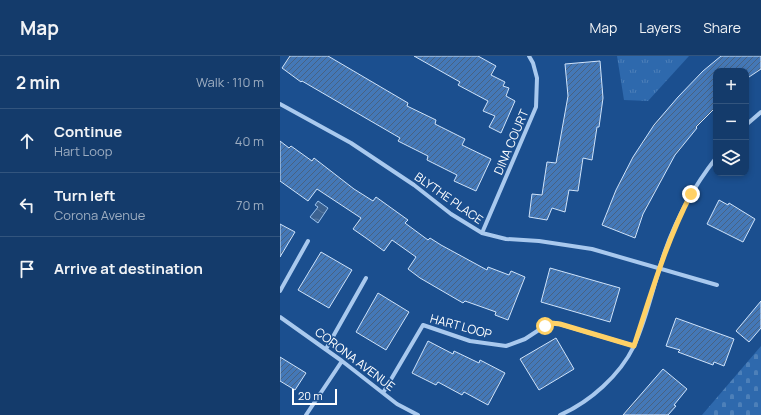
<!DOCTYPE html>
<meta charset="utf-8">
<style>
:root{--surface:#143b6b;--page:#214673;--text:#f1f3f6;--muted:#9dadc1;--line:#33557e}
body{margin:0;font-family:Manrope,sans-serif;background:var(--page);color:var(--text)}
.controls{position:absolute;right:12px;top:12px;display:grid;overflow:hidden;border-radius:8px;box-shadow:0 2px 6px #0003}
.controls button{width:36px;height:36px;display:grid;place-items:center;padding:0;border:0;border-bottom:1px solid var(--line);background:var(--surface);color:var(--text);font:20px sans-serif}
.scale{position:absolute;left:12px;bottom:10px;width:45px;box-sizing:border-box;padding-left:4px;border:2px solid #fff;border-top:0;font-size:11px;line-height:14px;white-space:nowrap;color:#fff;-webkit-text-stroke:3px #1b4f8f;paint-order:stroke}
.stop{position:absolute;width:12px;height:12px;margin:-9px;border:3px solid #ffd166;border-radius:50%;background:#fff}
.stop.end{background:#ffd166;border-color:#fff;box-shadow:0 1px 4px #0008}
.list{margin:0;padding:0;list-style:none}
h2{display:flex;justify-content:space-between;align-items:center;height:52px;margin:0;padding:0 16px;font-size:17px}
h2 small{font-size:13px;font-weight:400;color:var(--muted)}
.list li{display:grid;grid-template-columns:26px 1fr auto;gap:12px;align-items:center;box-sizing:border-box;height:64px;padding:0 16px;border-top:1px solid var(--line)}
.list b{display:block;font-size:15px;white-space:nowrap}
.list p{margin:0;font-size:13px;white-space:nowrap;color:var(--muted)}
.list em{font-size:13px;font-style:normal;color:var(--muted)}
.icon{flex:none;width:22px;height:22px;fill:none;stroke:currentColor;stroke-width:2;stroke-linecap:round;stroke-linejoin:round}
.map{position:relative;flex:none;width:481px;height:359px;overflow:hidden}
header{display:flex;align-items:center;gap:24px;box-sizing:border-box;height:56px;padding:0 20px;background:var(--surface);border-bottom:1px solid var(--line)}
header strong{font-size:19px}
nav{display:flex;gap:22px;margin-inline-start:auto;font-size:14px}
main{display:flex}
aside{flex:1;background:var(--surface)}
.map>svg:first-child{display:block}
</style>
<header>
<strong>Map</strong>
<nav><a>Map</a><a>Layers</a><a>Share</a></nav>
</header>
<main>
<aside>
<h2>2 min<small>Walk · 110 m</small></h2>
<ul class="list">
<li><svg class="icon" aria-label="ahead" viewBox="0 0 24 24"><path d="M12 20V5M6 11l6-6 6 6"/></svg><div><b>Continue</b><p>Hart Loop</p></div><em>40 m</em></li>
<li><svg class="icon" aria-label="left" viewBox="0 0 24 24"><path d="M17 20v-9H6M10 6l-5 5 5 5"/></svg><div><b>Turn left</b><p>Corona Avenue</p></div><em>70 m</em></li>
<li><svg class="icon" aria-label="arrive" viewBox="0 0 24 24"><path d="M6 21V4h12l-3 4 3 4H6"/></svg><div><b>Arrive at destination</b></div></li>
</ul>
</aside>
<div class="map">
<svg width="481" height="359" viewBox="0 0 481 359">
<defs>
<pattern id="grass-tufts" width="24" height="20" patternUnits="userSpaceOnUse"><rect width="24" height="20" fill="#2e69ad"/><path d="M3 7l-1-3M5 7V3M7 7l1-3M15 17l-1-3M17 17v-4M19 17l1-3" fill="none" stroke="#4d80b9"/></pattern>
<pattern id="cemetery-stones" width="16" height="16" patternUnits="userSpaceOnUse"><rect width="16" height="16" fill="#2e69ad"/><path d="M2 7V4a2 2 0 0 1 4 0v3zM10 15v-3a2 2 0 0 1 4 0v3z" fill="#4d80b9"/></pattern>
<pattern id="water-waves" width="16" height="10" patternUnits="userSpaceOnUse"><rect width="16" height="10" fill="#3c6290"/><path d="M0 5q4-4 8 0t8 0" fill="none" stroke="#597aa1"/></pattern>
<pattern id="building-hatch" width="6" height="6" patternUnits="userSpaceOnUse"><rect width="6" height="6" fill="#4478b7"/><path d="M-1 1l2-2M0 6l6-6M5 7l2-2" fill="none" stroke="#486282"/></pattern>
</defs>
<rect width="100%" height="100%" fill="#1b4f8f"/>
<!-- grass -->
<path fill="url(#grass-tufts)" d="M337,0H409L368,45L344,44Z"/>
<!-- cemetery -->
<path fill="url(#cemetery-stones)" d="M481,290V359H422Z"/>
<!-- water -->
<path fill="url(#water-waves)" stroke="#9cc4f0" d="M38,145L48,152L38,167L30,161L38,151L35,149Z"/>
<!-- building -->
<path fill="url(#building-hatch)" stroke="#cfe3fa" d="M10,0H48L128,47L127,50L156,64L155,68L185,83L182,89L211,103L196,135L174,125L177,119L147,104L148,100L118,85L120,82L22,25L21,26L2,12Z
M134,0H198L216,10L211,19L225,26L223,30L229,32L226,40L235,45L221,77L209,71L215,60L203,55L208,45L178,29L180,26Z
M441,0H481V13L466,23V15H436V51L416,71L417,72L395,99L363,158L355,182L322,169L336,134L353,101L374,69L398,41L423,15Z
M320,5L323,42L319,71H317L312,104L303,102L298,135L289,134L285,156L272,152L267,164L249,161L252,138L262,139L267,106L276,107L288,40L285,8Z
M0,85L9,92L11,90L32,105L34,102L74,133L93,145L96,141L128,164L125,167L148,184L150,182L161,189L207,214L208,211L229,219L231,215L245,221L228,264L215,259L216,256L185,245L183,247L140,222L128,213L136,201L112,184L104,195L86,182L73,173L81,162L37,133L28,145L0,125Z
M439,144L448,149L449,147L475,163L463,186L427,168Z
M0,168L15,176L0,201Z
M41,196L72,214L49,252L18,234Z
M270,212L340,232L330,266L261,246Z
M98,237L129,256L106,294L76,276Z
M481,245V272L469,286L456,275Z
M396,262L454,283L444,310L434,306L433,309L398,296L400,294L386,290Z
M276,282L294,313L259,334L240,303Z
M148,285L173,298L174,295L199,307L200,304L225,317L208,349L184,336L182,339L158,326L156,329L132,317Z
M0,301L26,317L15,334L0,325Z
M383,313L407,333L394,349L396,350L388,359H343Z"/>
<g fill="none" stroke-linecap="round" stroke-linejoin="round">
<!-- minor -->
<path stroke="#a9c9ee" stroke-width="4" d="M0,48L71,87L134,129L171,158L202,177L226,183L259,185L312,193L437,229
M466,69L481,56
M202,177L256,51L257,22L253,7L249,0
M0,235L28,185
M0,261L62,305L117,348L138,359
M46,293L86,222
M103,337L143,269L190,285L226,290L245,283L268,268L276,267L354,290
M26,359L62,305
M280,359C310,346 340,319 354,290C368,260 374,226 385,195C397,161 414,130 436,102"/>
</g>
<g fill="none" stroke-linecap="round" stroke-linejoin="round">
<!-- route -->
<path stroke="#ffd166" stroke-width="5" d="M265,270L271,267L280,268L354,290C371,238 386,186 411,138"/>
</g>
<g text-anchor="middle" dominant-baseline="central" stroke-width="3" stroke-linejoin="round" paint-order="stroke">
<!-- street labels -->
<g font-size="12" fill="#fff" stroke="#1b4f8f">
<text transform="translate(231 86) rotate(-67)">DINA COURT</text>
<text transform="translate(169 142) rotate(35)">BLYTHE PLACE</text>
<text transform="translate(181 270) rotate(15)">HART LOOP</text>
<text transform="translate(75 303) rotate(37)">CORONA AVENUE</text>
</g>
</g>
</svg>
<div class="controls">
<button>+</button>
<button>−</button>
<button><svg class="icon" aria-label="layers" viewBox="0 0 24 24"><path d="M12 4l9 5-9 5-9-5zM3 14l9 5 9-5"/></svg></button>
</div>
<div class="scale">20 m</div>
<div class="stop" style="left:265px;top:270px"></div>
<div class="stop end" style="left:411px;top:138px"></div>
</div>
</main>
